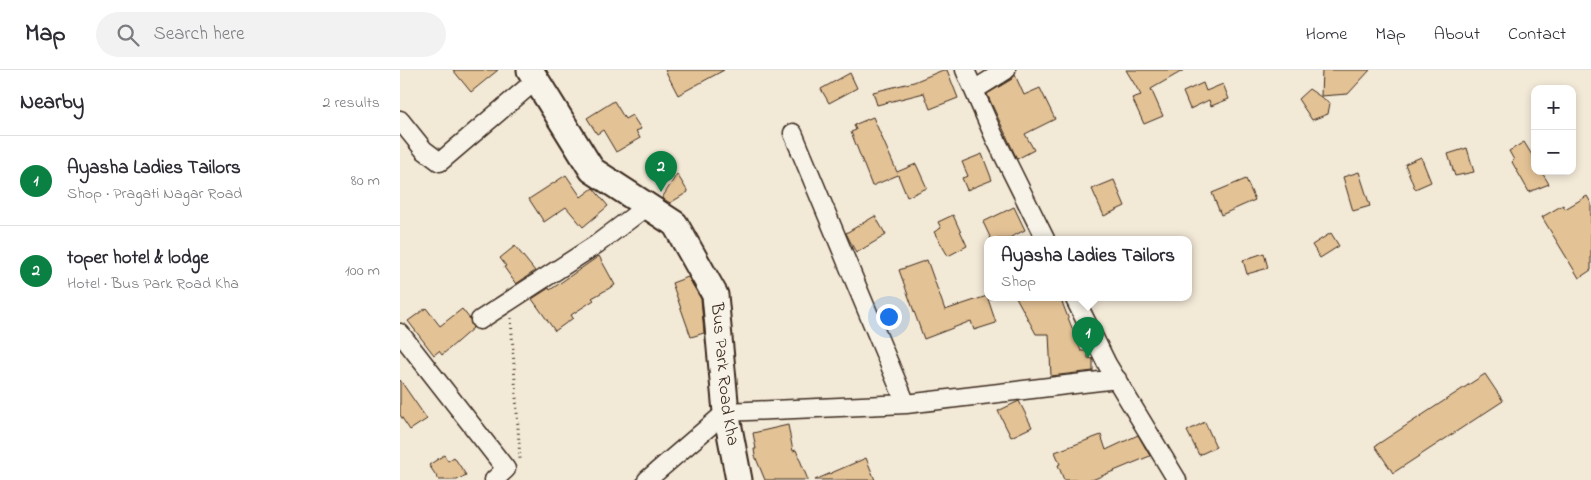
<!DOCTYPE html>
<meta charset="utf-8">
<style>
:root{--surface:#fff;--page:#f2f2f3;--text:#2b2b33;--muted:#7c7c81;--line:#e1e1e2;--accent:#0b8043}
body{margin:0;font-family:"Indie Flower",sans-serif;background:var(--page);color:var(--text)}
.controls{position:absolute;right:15px;top:15px;display:grid;overflow:hidden;border-radius:10px;box-shadow:0 2px 8px #0003}
.controls button{width:45px;height:45px;display:grid;place-items:center;padding:0;border:0;border-bottom:1px solid var(--line);background:var(--surface);color:var(--text);font:25px sans-serif}
.you{position:absolute;left:488px;top:246px;width:18px;height:18px;margin:-12px;border:4px solid #fff;border-radius:50%;background:#1a73e8;box-shadow:0 0 0 8px #1a73e833}
.badge{display:grid;place-items:center;width:32px;height:32px;border-radius:50%;background:var(--accent);color:#fff;font-size:16px;font-weight:700}
.pin{position:absolute;translate:-50% -41px;filter:drop-shadow(0 1px 2px #0008)}
.pin::after{content:'';position:absolute;top:26px;width:18px;height:15px;background:inherit;clip-path:polygon(0 0,100% 0,50% 100%)}
.popup{position:absolute;left:584px;top:166px;width:208px;height:65px;box-sizing:border-box;display:grid;place-content:center;border-radius:10px;background:var(--surface);filter:drop-shadow(0 1px 4px #0005);font-size:16px;white-space:nowrap;color:var(--muted)}
.popup b{font-size:19px;color:var(--text)}
.popup::after{content:'';position:absolute;left:50%;top:100%;margin-left:-10px;border:10px solid transparent;border-top-color:var(--surface)}
.list{margin:0;padding:0;list-style:none}
h2{display:flex;justify-content:space-between;align-items:center;height:65px;margin:0;padding:0 20px;font-size:21px}
h2 small{font-size:16px;font-weight:400;color:var(--muted)}
.list li{display:grid;grid-template-columns:32px 1fr auto;gap:15px;align-items:center;box-sizing:border-box;height:90px;padding:0 20px;border-top:1px solid var(--line)}
.list b{display:block;font-size:19px;white-space:nowrap}
.list p{margin:0;font-size:16px;white-space:nowrap;color:var(--muted)}
.list em{font-size:16px;font-style:normal;color:var(--muted)}
.icon{flex:none;width:28px;height:28px;fill:none;stroke:currentColor;stroke-width:2;stroke-linecap:round;stroke-linejoin:round}
.map{position:relative;flex:none;width:1191px;height:410px;overflow:hidden}
header{display:flex;align-items:center;gap:30px;box-sizing:border-box;height:70px;padding:0 25px;background:var(--surface);border-bottom:1px solid var(--line)}
header strong{font-size:24px}
nav{display:flex;gap:28px;margin-inline-start:auto;font-size:18px}
.search{width:350px;height:45px;background:var(--page);display:flex;align-items:center;gap:12px;box-sizing:border-box;padding:0 18px;border-radius:28px;color:var(--muted);font-size:19px}
main{display:flex}
aside{flex:1;background:var(--surface)}
.map>svg:first-child{display:block}
</style>
<header>
<strong>Map</strong>
<div class="search"><svg class="icon" aria-label="search" viewBox="0 0 24 24"><circle cx="10" cy="10" r="6"/><path d="M15 15l6 6"/></svg>Search here</div>
<nav><a>Home</a><a>Map</a><a>About</a><a>Contact</a></nav>
</header>
<main>
<aside>
<h2>Nearby<small>2 results</small></h2>
<ul class="list">
<li><span class="badge">1</span><div><b>Ayasha Ladies Tailors</b><p>Shop · Pragati Nagar Road</p></div><em>80 m</em></li>
<li><span class="badge">2</span><div><b>toper hotel &amp; lodge</b><p>Hotel · Bus Park Road Kha</p></div><em>100 m</em></li>
</ul>
</aside>
<div class="map">
<svg width="1191" height="410" viewBox="0 0 1191 410">
<rect width="100%" height="100%" fill="#f3e9d7"/>
<filter id="ink" filterUnits="userSpaceOnUse"><feTurbulence type="fractalNoise" baseFrequency=".02" numOctaves="2"/><feDisplacementMap in="SourceGraphic" scale="10" xChannelSelector="R" yChannelSelector="G"/><feConvolveMatrix kernelMatrix="1 2 1 2 8 2 1 2 1" color-interpolation-filters="sRGB"/></filter>
<g filter="url(#ink)">
<!-- building -->
<path fill="#e3c295" stroke="#3b2a1e" d="M53,0H98L71,22Z
M265,0H324L278,25Z
M543,0H547L558,28L530,39L524,23L477,35L473,22L514,12Z
M726,0H784L751,19L763,46L744,54L732,28L741,25Z
M922,0H970L948,24L921,26Z
M450,3L457,18L429,33L421,19Z
M615,5L624,25L640,18L655,49L625,64L634,80L617,89L587,24L612,9Z
M803,13L806,21L823,14L829,29L811,36L809,30L790,39L783,22Z
M909,19L930,33L928,44L912,50L898,29Z
M214,31L225,49L232,45L241,59L236,61L240,68L216,82L203,60L197,64L187,48Z
M473,47L497,102L516,94L527,118L507,127L498,105L472,116L451,62L456,60L454,55Z
M1124,72L1135,90V101H1141L1149,114L1129,122L1112,92L1114,90L1109,81Z
M1067,78L1074,102L1055,106L1048,84Z
M582,84L592,110L567,120L562,108L568,106L562,92Z
M1021,87L1031,112L1015,119L1005,94Z
M959,102L970,136L953,141L943,107Z
M277,104L288,122L270,133L262,128Z
M166,105L181,127L193,118L208,136L183,157L166,137L144,152L129,129Z
M846,109L855,130L821,145L812,123Z
M714,110L725,136L704,146L692,119Z
M1187,126L1191,133V200L1179,208L1142,147L1163,135L1165,139Z
M614,137L625,160L607,169H591L583,152Z
M553,145L567,176L548,186L534,162L541,158L538,152Z
M475,146L486,165L456,183L446,163Z
M931,163L939,176L920,188L912,175Z
M115,176L135,201L116,214L104,197L106,196L100,188Z
M864,183L868,198L847,204L843,190Z
M199,186L215,215L192,228L194,230L171,245L173,248L155,261L132,229L149,218L150,220Z
M527,190L545,240L587,226L596,253L574,260L571,251L524,269L499,200Z
M288,207L301,229L304,263L291,267L272,213Z
M616,227H660L681,281H688V288L693,289V301L651,306L649,264H636Z
M26,238L40,256L62,239L70,249L73,258L42,285L39,281L34,285L8,251Z
M1085,304L1103,331L993,403L975,376Z
M0,310L27,349L10,360L0,345Z
M619,331L632,357L611,367L598,341Z
M805,352L816,377L799,385L787,361Z
M388,355L393,381L396,380L408,410H365L355,386L354,379H356L353,363Z
M701,365L706,380L738,365L750,386L692,410H664L658,395L660,394L655,382Z
M44,385L48,391L54,387L66,405L57,410H39L29,395Z
M466,388L475,410H415Z"/>
<g fill="none" stroke-linecap="round" stroke-linejoin="round">
<!-- street casing -->
<g stroke="#3b2a1e" stroke-width="21">
<path id="street" d="M565,0L594,66L645,169
M574,20L606,0
M0,50L24,80L40,92L136,10
M393,63L506,334
M674,227L707,294L777,410
M80,250L197,174L247,136
M0,263L106,399L94,410
M247,410L326,342L506,334L717,309"/>
</g>
<!-- secondary casing -->
<g stroke="#3b2a1e" stroke-width="29">
<g id="secondary">
<path id="s1" d="M130,0L192,100L275,154L315,225L326,342L339,410"/>
</g>
</g>
<!-- path -->
<path stroke="#3b2a1e" stroke-width="3" stroke-dasharray="1 4" stroke-linecap="butt" d="M111,248L120,389"/>
<!-- street -->
<use href="#street" stroke="#f7f3e8" stroke-width="18"/>
<!-- secondary -->
<use href="#secondary" stroke="#f7f3e8" stroke-width="25"/>
</g>
</g>
<g text-anchor="middle" dominant-baseline="central" stroke-width="5" stroke-linejoin="round" paint-order="stroke">
<!-- street labels -->
<g font-size="18" fill="#3b2a1e" stroke="#f7f3e8">
<text stroke="none"><textPath href="#s1" startOffset="378">Bus Park Road Kha</textPath></text>
</g>
</g>
</svg>
<div class="controls">
<button>+</button>
<button>−</button>
</div>
<div class="you"></div>
<div class="pin badge" style="left:688px;top:288px">1</div>
<div class="popup"><b>Ayasha Ladies Tailors</b>Shop</div>
<div class="pin badge" style="left:261px;top:122px">2</div>
</div>
</main>
